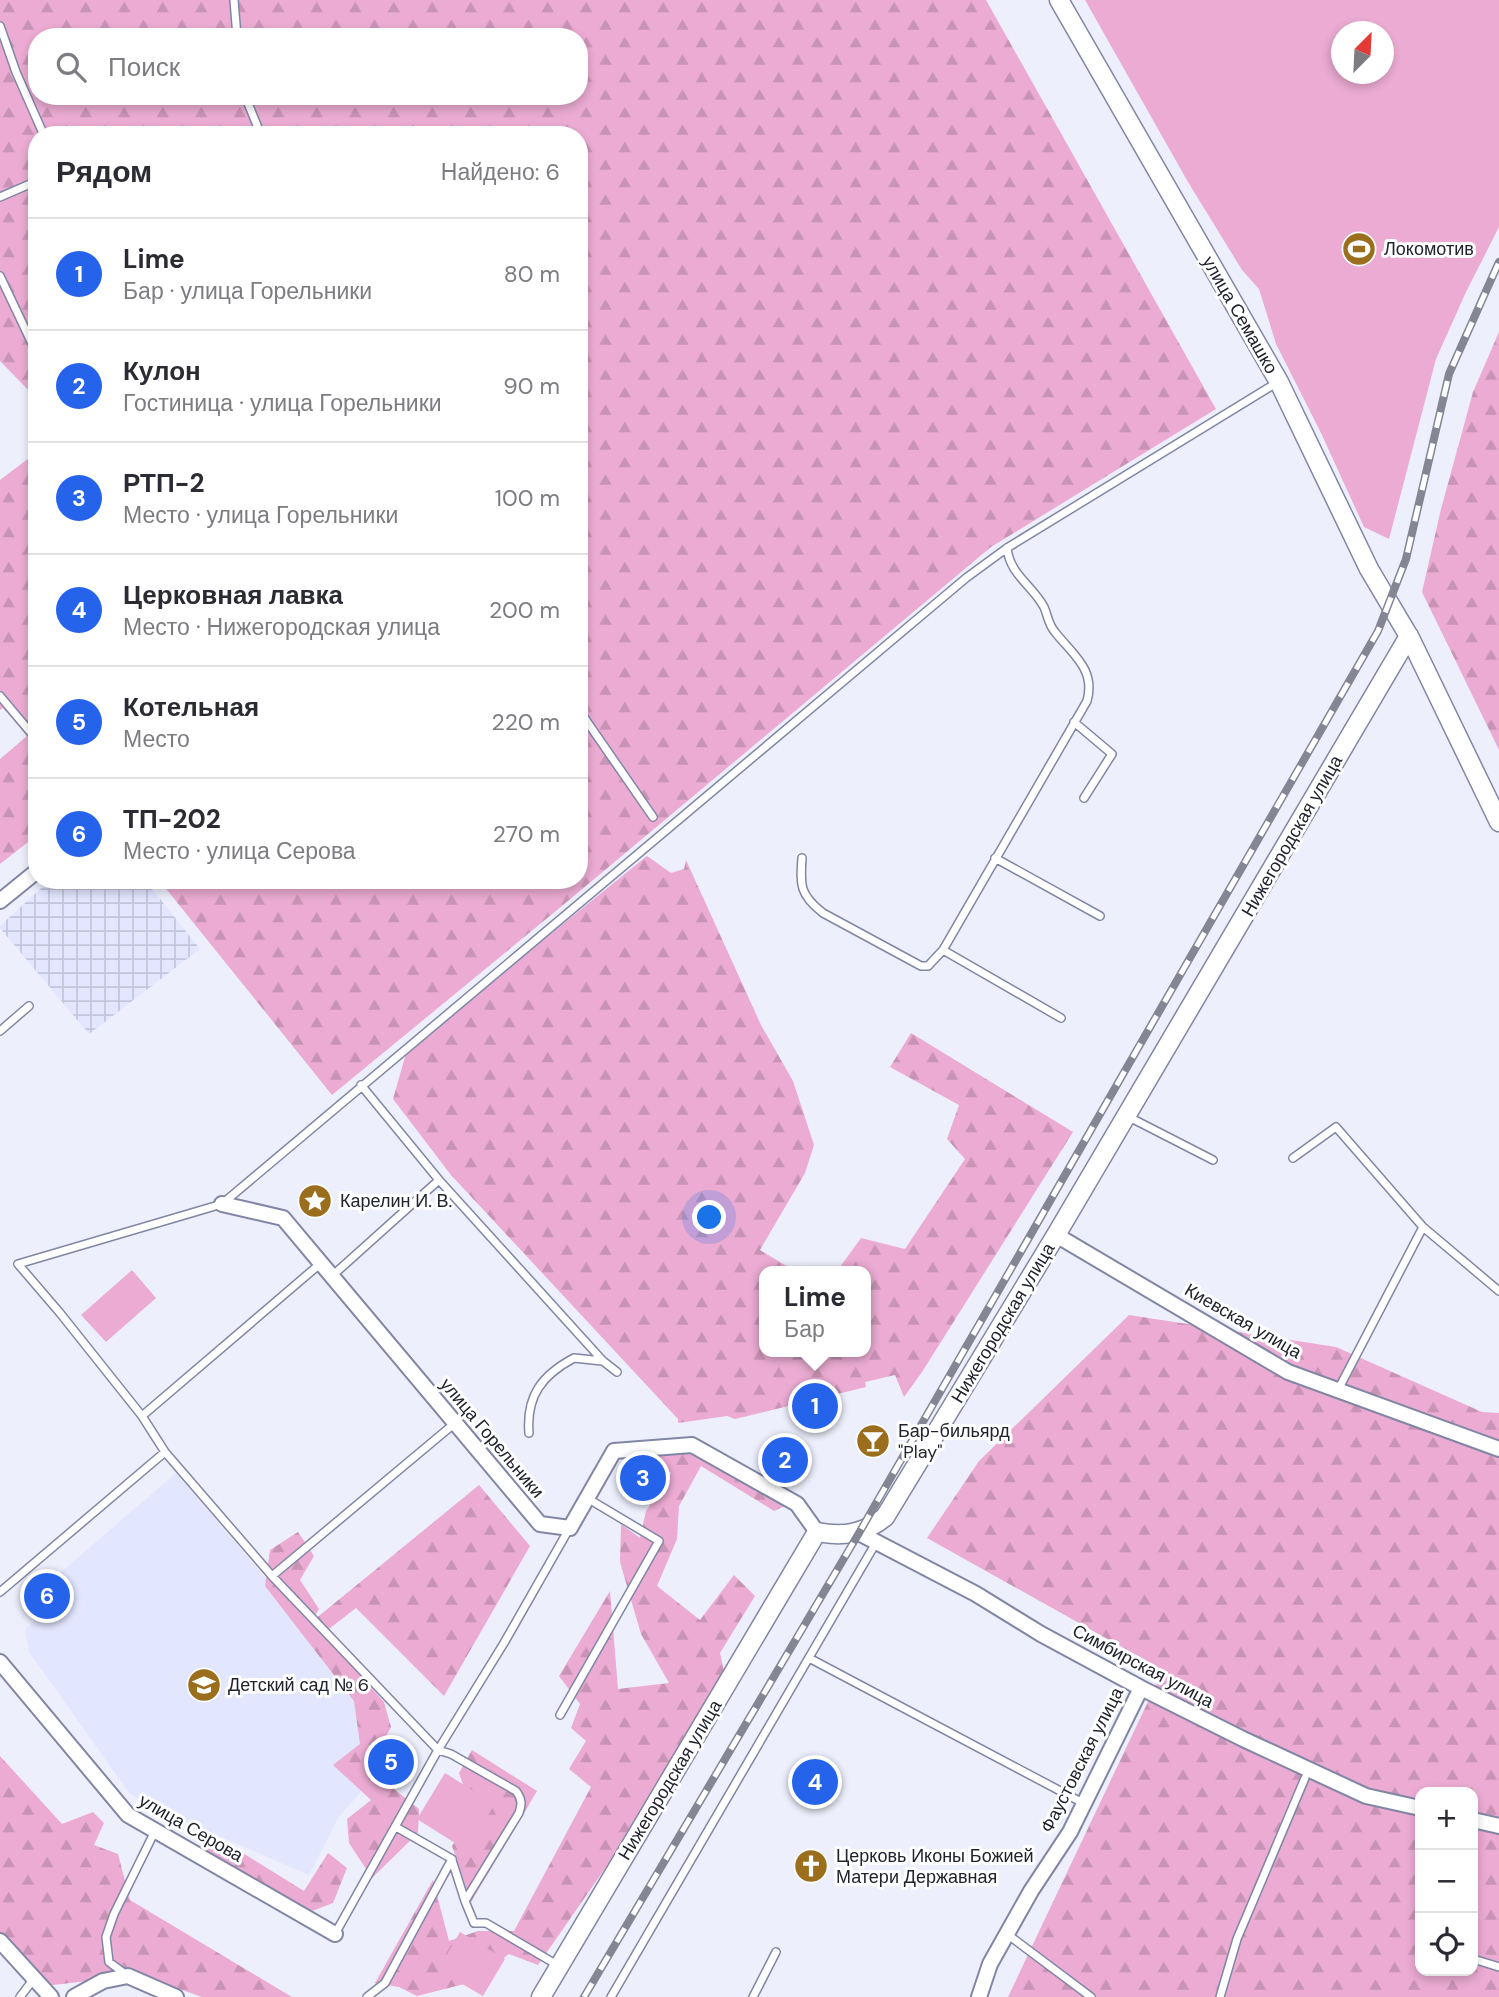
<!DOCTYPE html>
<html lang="ru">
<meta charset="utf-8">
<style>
:root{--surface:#fff;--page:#f2f2f3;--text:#2b2b33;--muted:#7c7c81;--line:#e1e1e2;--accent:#2563eb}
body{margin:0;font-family:"DM Sans",sans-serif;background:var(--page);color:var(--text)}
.controls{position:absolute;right:21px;bottom:21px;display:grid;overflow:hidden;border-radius:14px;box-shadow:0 4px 10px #0003}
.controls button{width:63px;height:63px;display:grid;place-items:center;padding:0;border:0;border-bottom:2px solid var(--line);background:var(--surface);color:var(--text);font:35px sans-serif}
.compass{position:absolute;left:1331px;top:21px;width:63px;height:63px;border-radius:50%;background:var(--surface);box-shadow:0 4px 10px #0003;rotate:24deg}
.you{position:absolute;left:710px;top:1218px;width:24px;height:24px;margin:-18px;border:5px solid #fff;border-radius:50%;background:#1a73e8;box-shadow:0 0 0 10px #1a73e833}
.badge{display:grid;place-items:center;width:46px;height:46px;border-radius:50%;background:var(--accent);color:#fff;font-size:23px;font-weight:700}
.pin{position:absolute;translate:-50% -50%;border:4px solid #fff;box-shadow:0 2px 7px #0006}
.popup{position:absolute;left:759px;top:1266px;width:112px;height:91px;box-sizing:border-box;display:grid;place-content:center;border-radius:14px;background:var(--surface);filter:drop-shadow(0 2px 5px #0005);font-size:23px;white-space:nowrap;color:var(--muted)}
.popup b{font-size:26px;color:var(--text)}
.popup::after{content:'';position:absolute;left:50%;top:100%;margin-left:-14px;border:14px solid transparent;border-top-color:var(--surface)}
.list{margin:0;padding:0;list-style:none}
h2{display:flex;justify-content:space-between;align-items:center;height:91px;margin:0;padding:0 28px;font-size:30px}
h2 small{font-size:23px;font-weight:400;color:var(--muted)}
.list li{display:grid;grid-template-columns:46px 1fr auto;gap:21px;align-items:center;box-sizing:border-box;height:112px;padding:0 28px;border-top:2px solid var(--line)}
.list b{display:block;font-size:26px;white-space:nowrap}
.list p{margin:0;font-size:23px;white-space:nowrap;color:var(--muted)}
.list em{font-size:23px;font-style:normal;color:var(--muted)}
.icon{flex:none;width:38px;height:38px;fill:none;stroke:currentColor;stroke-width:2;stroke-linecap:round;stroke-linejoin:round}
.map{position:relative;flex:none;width:1499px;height:1997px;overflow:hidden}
.search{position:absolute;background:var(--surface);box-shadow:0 4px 10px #0003;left:28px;top:28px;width:560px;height:77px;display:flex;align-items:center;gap:18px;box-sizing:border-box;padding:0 24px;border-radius:28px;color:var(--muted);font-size:26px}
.panel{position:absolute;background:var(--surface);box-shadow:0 4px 10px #0003;left:28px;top:126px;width:560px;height:763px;border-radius:28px}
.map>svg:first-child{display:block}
</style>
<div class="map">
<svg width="1499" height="1997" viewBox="0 0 1499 1997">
<defs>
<pattern id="industrial-grid" width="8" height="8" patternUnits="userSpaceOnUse" patternTransform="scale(1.75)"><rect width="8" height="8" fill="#e2e6ff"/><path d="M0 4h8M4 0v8" fill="none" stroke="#c2c5db"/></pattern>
<pattern id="forest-firs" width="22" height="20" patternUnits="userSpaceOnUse" patternTransform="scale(1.75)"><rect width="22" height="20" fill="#ebabd2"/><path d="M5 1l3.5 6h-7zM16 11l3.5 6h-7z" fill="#c993b5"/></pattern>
</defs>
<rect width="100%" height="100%" fill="#edeffd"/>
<!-- built -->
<path fill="#e2e6ff" d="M176,1473L384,1718L385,1746L375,1767L373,1778L338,1818L309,1875L189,1823L130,1794L29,1652L25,1629L44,1613L31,1598Z"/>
<!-- industrial -->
<path fill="url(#industrial-grid)" d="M50,880H145L200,949L89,1034L0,928V926Z"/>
<!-- forest -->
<path fill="url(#forest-firs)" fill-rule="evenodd" d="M0,0H986L1216,409L991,547L562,906L332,1095L159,880H579V135H37V399L0,361ZM37,37H579V96H37Z
M1499,332V750L1422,592L1441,509L1473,392Z
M37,452V835L0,864V759L27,736L3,708L0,710V480Z
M647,856L671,873L684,869L686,860L761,1025L793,1081L814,1145L805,1173L760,1250L795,1271H764V1352H866V1271H837L861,1238L905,1249L965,1159L947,1139L959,1105L890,1067L911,1033L1073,1132L922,1372L904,1397L895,1375L865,1382L866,1387L735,1419L727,1416L678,1423V1419L451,1175L393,1099L407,1050Z
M1129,1315L1336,1347L1482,1412L1499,1413V1997H1008L1163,1670L927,1538L979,1461ZM1420,1792H1473V1971H1420Z
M691,1453L787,1505L774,1511L701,1466L679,1506L677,1539L657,1586L700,1620L734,1575L755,1596L720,1653L724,1671L606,1867L538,1965L509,1954L472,1982L417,1996L399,1987L375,1983L433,1880L449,1941L478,1931H514L591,1787L569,1769L586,1741L571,1728L580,1704L559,1676L610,1591L618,1689L669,1683L641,1634L620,1562L621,1524L640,1538L646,1511L671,1473L650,1456Z
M479,1485L530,1546L444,1696L356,1608L325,1632L314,1620Z
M298,1532L314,1556L300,1580L319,1609L311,1621L384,1702L391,1727L369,1769L419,1809L418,1833L372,1878L349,1843L347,1819L371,1800L333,1765L360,1744L354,1701L265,1586L270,1550Z
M472,1750L537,1791L471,1902L452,1846L473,1812L459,1773Z
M0,1756L62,1824L93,1812L104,1823L94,1845L118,1854L130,1900L292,1997H202L140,1975L44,1986L0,1937Z
M194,1845L241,1852L304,1891L328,1853L347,1868L333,1903L307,1913Z"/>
<!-- park -->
<path fill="#ebabd2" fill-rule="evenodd" d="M1085,0H1499V227L1466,292L1436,359L1389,539L1364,527L1321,433L1276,344L1259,289L1242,270L1188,182ZM1342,32H1384V74H1342Z
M132,1270L156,1298L106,1342L81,1315Z
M445,1773L495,1804L466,1850L417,1819Z
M460,1932L505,1959L483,1996L438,1970Z"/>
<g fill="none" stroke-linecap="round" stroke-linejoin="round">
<!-- service casing -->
<g stroke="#8186a5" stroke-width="10">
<path id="service" d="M234,0L237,37
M0,26L16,72L42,131L46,135
M245,96L261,135
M0,197L37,181
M0,276L37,354
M0,696L37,740
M579,710L653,817
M1074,722L1112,754L1084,798
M802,858C800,886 800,895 823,913L921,966H928L943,950L1087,701C1096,669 1072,654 1055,632C1048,624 1048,616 1044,607C1032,585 1010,575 1007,548
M995,858L1100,916
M943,950L1061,1018
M0,1031L29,1006
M361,1085L439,1180
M1127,1116L1213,1160
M1293,1158L1336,1127L1423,1227L1338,1390
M1423,1227L1499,1291
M332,1276L439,1180L603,1361L617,1372
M142,1416L321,1263
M529,1433C526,1396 542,1375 574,1358L602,1361
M272,1576L455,1423
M0,1592L165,1452
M809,1658L1083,1803
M560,1715L659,1541L587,1498
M452,1860L465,1901
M335,1934L438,1750L504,1643L569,1529
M1007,1934L1091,1997
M1473,1959L1499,1967
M559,1966L486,1923H474L465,1901L519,1813C522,1804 522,1799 516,1791L451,1754L438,1750L272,1576L165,1452L142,1416L60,1313L18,1264L222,1204L966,578L1007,548L1278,382
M128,1976L109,1962L106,1937L114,1914L155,1831
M20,1997L33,1980
M367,1997L385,1983L452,1859L396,1827
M611,1997L877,1541
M753,1997L776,1952
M1220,1997L1237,1939L1305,1778"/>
</g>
<!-- minor casing -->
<g stroke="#8186a5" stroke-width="18">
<path id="minor" d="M0,901L37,871
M222,1204L283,1218L540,1524L570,1528L614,1451L692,1445L797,1504L817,1532
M1056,1235L1288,1372L1499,1449
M859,1533L976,1594L1041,1634L1141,1688L1243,1739L1366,1796L1420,1808
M0,1662L128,1815L335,1934
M1473,1820L1499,1826
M0,1941L51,1997
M74,1997L103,1981L128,1976L176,1997
M979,1997L990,1964L1031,1891L1070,1832L1141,1688"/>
</g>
<!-- tertiary casing -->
<g stroke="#8186a5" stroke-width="21">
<path id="tertiary" d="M1059,0L1279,382L1369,569L1410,638L1499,822
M541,1997L817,1532C843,1537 864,1534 885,1517L1056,1235L1409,636"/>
</g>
<!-- service -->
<use href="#service" stroke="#fff" stroke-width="7"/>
<!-- minor -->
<use href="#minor" stroke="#fff" stroke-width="14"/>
<!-- tertiary -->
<use href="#tertiary" stroke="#fff" stroke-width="18"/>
<!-- rail casing -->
<g stroke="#848693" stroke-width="8">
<path id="rail" d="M584,1997L859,1533L1378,631L1406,559L1449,374L1499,262"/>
</g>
<!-- rail -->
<use href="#rail" stroke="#fff" stroke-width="5" stroke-dasharray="16" stroke-linecap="butt"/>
</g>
<!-- icons -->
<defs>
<g id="stadium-disc" transform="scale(1.75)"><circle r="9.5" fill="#9a6e1d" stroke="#fff"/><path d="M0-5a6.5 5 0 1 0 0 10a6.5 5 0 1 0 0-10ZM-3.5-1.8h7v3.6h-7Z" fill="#fff"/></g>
<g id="sight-disc" transform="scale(1.75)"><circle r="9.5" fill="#9a6e1d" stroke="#fff"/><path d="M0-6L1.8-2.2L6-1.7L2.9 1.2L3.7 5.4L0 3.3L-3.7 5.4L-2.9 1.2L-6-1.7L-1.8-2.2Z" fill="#fff"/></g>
<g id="bar-disc" transform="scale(1.75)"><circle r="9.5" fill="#9a6e1d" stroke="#fff"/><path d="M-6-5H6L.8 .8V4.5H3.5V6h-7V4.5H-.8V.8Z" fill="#fff"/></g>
<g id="school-disc" transform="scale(1.75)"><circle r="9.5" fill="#9a6e1d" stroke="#fff"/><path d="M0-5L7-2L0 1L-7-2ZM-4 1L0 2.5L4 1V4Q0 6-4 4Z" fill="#fff"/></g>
<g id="church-disc" transform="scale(1.75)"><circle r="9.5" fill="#9a6e1d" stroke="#fff"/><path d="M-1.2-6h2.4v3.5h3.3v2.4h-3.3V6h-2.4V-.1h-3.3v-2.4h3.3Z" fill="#fff"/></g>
</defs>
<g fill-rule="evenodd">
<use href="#stadium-disc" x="1359" y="249"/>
<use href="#sight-disc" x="315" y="1201"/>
<use href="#bar-disc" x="873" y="1441"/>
<use href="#school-disc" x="204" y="1685"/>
<use href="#church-disc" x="811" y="1866"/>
</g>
<g text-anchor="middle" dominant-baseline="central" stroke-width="6" stroke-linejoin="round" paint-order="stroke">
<!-- poi labels -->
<g font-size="18" fill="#21232f" stroke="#fff" text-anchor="start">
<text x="1384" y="249">Локомотив</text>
<text x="340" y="1201">Карелин И. В.</text>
<text x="898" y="1431">Бар-бильярд<tspan x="898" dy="21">"Play"</tspan></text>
<text x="228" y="1685">Детский сад № 6</text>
<text x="836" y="1856">Церковь Иконы Божией<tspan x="836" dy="21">Матери Державная</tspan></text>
</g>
<!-- street labels -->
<g font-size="18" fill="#21232f" stroke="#fff">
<text transform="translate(1240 315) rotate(60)">улица Семашко</text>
<text transform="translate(1292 836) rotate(-60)">Нижегородская улица</text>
<text transform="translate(1243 1321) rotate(30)">Киевская улица</text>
<text transform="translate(1003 1323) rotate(-59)">Нижегородская улица</text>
<text transform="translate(492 1438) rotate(50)">улица Горельники</text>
<text transform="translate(1143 1666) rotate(28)">Симбирская улица</text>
<text transform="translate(1082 1760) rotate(-63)">Фаустовская улица</text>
<text transform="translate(670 1780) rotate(-59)">Нижегородская улица</text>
<text transform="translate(191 1828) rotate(30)">улица Серова</text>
</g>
</g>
</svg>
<div class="controls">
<button>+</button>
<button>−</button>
<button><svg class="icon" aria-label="locate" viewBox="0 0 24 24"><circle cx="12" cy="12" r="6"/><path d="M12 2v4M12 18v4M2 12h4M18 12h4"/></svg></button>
</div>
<svg class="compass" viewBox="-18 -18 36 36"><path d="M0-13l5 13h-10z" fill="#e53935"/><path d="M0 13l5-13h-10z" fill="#7c7c81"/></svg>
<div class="you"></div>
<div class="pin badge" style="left:815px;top:1406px">1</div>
<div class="popup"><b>Lime</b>Бар</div>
<div class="pin badge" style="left:785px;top:1460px">2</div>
<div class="pin badge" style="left:643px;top:1478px">3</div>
<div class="pin badge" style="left:815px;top:1782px">4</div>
<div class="pin badge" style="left:391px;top:1762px">5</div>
<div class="pin badge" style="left:47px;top:1596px">6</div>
<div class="search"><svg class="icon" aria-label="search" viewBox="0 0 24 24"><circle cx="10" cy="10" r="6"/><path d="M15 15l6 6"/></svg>Поиск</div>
<section class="panel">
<h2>Рядом<small>Найдено: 6</small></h2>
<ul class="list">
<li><span class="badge">1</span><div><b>Lime</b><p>Бар · улица Горельники</p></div><em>80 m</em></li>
<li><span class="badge">2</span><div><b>Кулон</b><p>Гостиница · улица Горельники</p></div><em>90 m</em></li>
<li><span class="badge">3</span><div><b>РТП-2</b><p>Место · улица Горельники</p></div><em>100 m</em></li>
<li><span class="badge">4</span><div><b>Церковная лавка</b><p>Место · Нижегородская улица</p></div><em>200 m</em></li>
<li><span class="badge">5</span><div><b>Котельная</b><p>Место</p></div><em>220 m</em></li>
<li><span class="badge">6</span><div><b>ТП-202</b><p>Место · улица Серова</p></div><em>270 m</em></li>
</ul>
</section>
</div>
